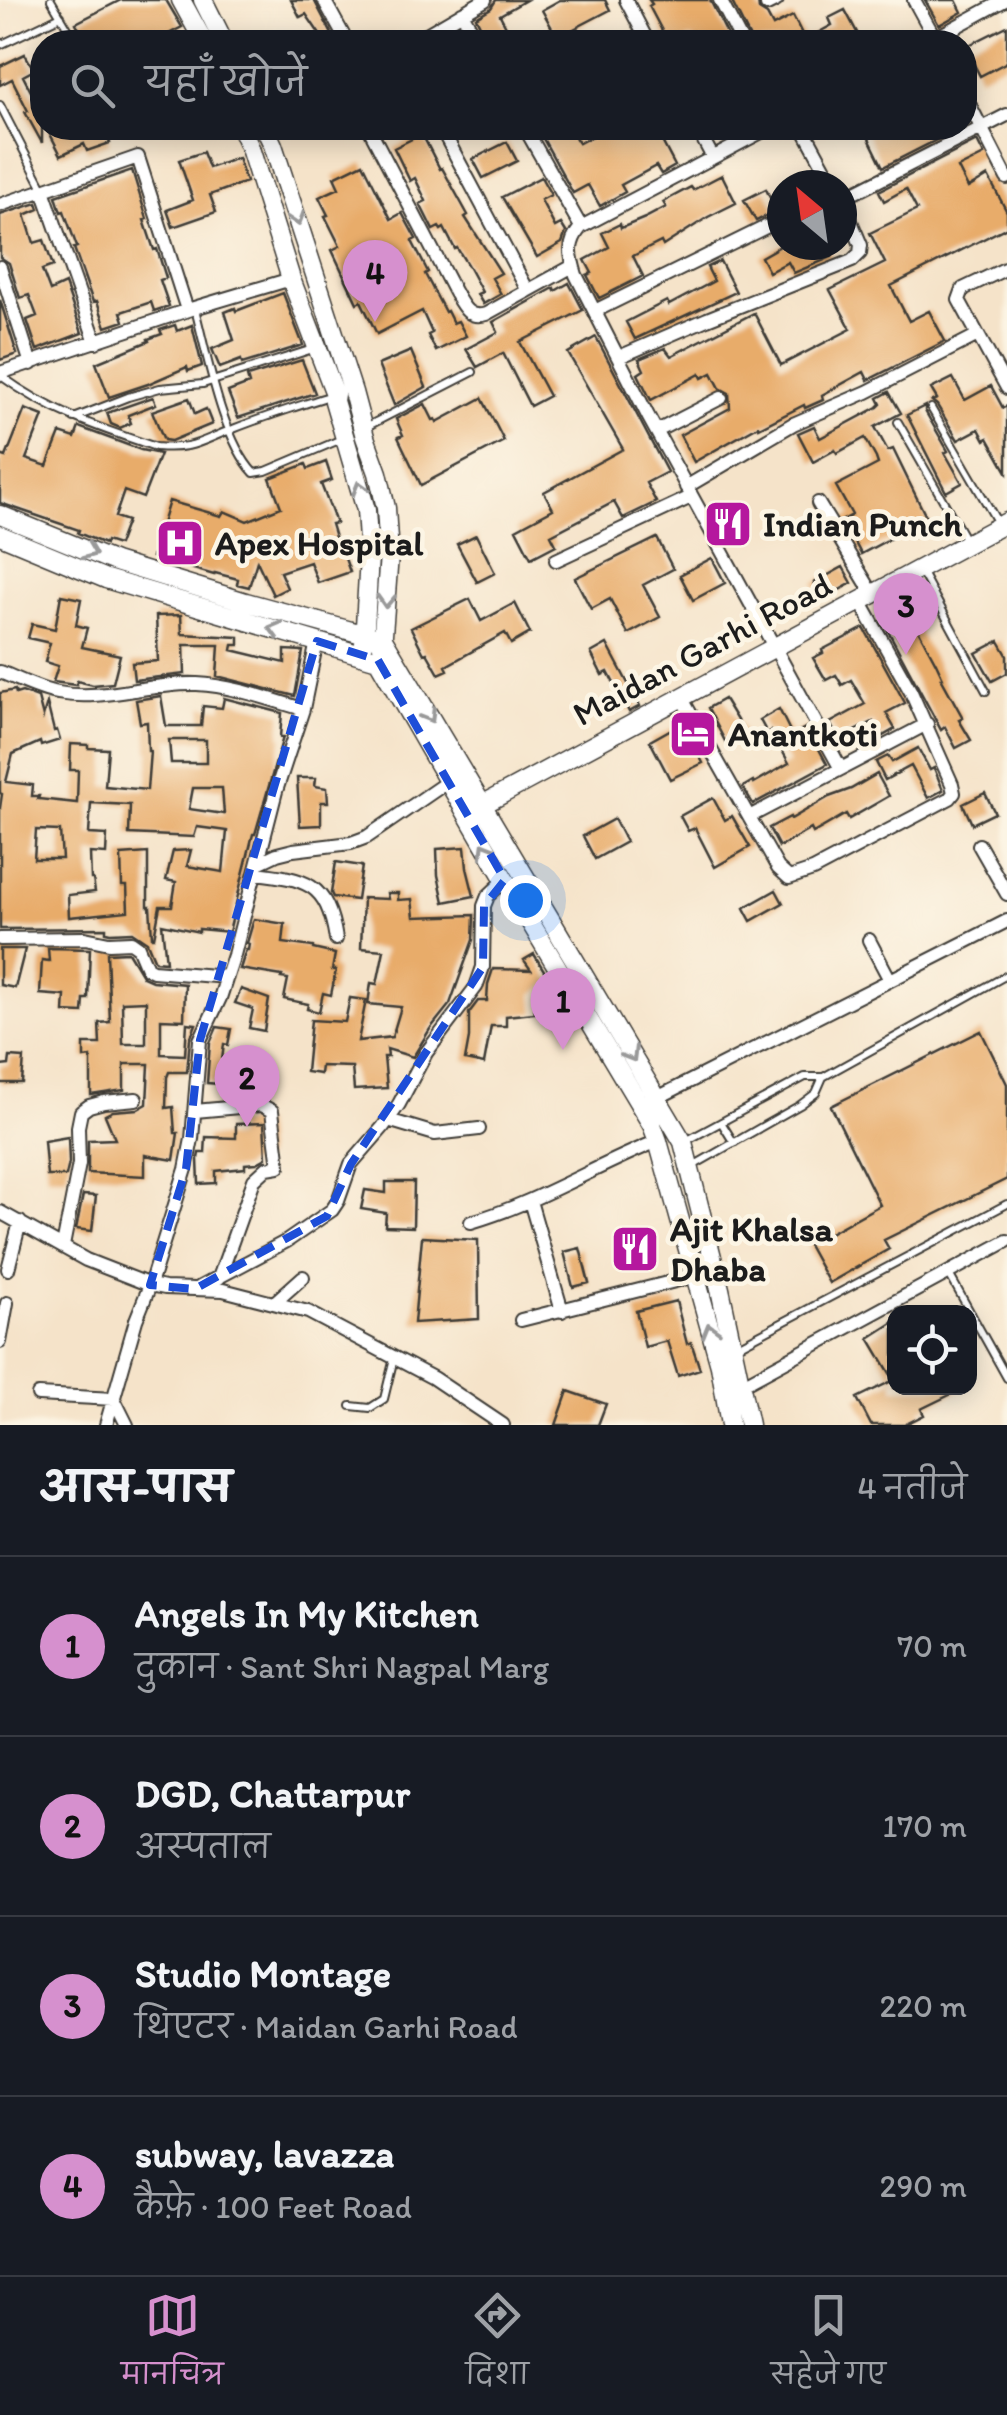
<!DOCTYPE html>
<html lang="hi">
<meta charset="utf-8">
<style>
:root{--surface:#171b24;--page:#242831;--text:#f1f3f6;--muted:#9ea1a6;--line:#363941;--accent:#d690ce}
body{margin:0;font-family:Itim,"Playpen Sans Deva",sans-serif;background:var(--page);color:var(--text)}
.controls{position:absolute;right:30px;bottom:30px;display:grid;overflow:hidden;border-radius:20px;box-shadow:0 5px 25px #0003}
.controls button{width:90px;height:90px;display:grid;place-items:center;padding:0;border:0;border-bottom:2px solid var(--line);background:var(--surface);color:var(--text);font:50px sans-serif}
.compass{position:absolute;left:767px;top:170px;width:90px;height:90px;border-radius:50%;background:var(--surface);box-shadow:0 5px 25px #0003;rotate:331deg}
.you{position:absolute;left:525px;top:900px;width:35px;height:35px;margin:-25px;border:8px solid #fff;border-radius:50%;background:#1a73e8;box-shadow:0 0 0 15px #1a73e833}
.badge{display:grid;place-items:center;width:65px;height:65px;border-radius:50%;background:var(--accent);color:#111;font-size:32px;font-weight:700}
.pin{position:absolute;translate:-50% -82px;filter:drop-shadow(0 2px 5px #0008)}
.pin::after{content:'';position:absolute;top:52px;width:35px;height:30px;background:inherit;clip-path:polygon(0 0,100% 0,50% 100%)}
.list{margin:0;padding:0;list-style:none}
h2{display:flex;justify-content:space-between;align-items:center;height:130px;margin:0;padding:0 40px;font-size:42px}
h2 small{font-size:32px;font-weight:400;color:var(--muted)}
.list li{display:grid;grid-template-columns:65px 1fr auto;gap:30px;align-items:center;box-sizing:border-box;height:180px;padding:0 40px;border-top:2px solid var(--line)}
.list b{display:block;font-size:38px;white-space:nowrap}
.list p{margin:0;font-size:32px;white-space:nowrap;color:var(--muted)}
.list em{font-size:32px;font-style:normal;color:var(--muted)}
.icon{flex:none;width:55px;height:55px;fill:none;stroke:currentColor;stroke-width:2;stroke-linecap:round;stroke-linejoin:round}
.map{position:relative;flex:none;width:1007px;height:1425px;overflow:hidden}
.search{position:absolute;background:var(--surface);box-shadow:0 5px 25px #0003;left:30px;right:30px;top:30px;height:110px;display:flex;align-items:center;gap:25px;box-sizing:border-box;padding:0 35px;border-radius:40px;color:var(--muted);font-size:38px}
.sheet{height:850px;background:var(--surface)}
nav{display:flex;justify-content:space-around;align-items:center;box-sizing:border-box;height:140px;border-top:2px solid var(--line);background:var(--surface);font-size:28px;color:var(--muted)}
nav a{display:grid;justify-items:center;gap:5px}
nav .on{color:var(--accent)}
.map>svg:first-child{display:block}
</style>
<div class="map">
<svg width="1007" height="1425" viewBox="0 0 1007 1425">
<rect width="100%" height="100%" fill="#fcf5e5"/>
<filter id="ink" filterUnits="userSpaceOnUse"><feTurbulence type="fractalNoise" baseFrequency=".01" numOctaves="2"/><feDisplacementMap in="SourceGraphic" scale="20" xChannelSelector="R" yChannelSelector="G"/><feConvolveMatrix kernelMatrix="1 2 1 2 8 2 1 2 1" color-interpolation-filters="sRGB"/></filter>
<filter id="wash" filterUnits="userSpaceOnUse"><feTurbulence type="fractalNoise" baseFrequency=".0048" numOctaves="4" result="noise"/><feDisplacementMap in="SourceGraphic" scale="40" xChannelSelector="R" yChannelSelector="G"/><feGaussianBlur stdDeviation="2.25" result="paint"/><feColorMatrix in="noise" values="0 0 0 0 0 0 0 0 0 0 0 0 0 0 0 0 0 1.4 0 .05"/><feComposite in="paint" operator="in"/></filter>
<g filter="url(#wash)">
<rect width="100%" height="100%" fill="#f5e3c9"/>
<g id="blocks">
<!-- building -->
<path fill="#e8ac6a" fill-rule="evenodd" d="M121,0H166L182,27L153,42H86L76,23Z
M291,0H314L336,42H325L306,14L300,17Z
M496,0H526L500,15L514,42H488L476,17L491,8Z
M560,0H605L610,10L568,32L573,42H530L553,30L542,10Z
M649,0H710L731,42H694L692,38L682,42H668L649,6L652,4Z
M731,0H758L759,10L767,15L773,26L793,16L805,40L832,25L829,18L845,10L862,42H752Z
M925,0H956L962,12L939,25Z
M1007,26V62L980,76L965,47Z
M25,54L34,70L23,76L38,105L42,103V143L25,112L28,111L12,79L0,85V66Z
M47,128H105L110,143L87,151L84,144L61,155Z
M549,128H569L579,143L598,133L595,128H655L675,166L661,174L656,166L621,185L625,192L600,206L588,185L573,193L540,133Z
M864,128H960L883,167Z
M422,134L440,169L442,168L468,215L465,217L501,273L492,278L501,294L483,304L477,294L482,292L468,266L457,248L455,249L444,228L441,230L439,227L433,230L420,204L426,201L415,178L410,181L394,148Z
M977,141L984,155L958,168L968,188L988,176L1007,212V227L891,286L909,321L929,311L945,341L868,380L864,372L822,395L823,400L805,408L804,405L759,428L758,426L694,462L680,435L730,408L729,393L720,388L712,373L702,378L700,374L651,400L638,374L644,370L639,359L665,348L671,356L754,313L781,365L851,329L830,290L885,263L870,233L917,210L906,189L884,201L879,191Z
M507,142L517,161L483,178L473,159Z
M203,152L209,168L238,158L246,182L210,195L216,212L173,227L167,210L193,200L179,160Z
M363,163L391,219L402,213L416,239L412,241L428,272L425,274L445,312L447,311L453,323L458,321L466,336L436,351L428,335L432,333L422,311L377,334L361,301L357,303L332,250L340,246L325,216L328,215L319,197L339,188L334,177Z
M132,170L147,219L144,220L154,250L157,249L166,278L160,280L169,306L154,311L151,302L121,312L124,321L106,327L97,301L93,302L74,248L77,247L64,211L61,212L56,196Z
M722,175L736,203L708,217L663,246L661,242L633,256L643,276L599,298L587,275L592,273L585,260L609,247L602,233L620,224L621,228L645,218L666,207L663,202L691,187L693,190Z
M541,177L551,195L541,200L555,227L561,224L566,232L562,243L537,257L502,197Z
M766,189L776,211L756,221L744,200Z
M37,203L39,209L25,215L34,243L44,240L53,266L42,270L50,291L65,284L82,333L37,350L27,320L37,316L29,295L20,298L9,263L0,257V215Z
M782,245H825L832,257L794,273L788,262L769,272L761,257Z
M720,261L736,292L635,339L626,322L667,301L669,305L714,281L707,267Z
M569,283L583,310L520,342L549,396L530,406L503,353L477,367L466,349L498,332L493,322L554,288L555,291Z
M283,293L303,345L242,364L241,360L220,368L212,349L234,340L225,312L235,308L236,311Z
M0,300L17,354L0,360Z
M175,325L177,331L192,325L202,366L188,371L187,367L148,384L109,397L96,363L149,341L148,339L162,334L160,330Z
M596,337L667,472L646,483L656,502L623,518L614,502L551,535L556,545L531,558L516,529L553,509L544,492L623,449L568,353Z
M411,351L426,387L394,405L378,365Z
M302,360L315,393L238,418L228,392L249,384L247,377Z
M953,378L965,400L991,386L1003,408L1007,406V472L988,438L985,440L979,429L958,440L937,405L932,401L937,399L931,389Z
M889,392L901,413L875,427L888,451L893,449L931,527L913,537L908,529L861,554L843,520L852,515L836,486L878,464L876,458L865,438L837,453L835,450L813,462L798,433L814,426L820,438L878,407L881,404L878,398Z
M153,397L156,404L128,415L131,423L120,428L111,424L107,413Z
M189,398L195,414L206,409L212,424L171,441L164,440L152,411Z
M482,398L504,441L421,485L398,437L403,435L396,419L425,404L433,420L436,419L437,422Z
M925,406V411L948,451L945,453L962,483L946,492L907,415Z
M25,409L43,416L26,459L47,466L60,433L75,438L79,427L141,450L160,454L143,498L124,491L115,517L127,521L118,545L106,541L105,544L78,533L79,530L0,503V455L6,457Z
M326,462L332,480L321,484L336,523L331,524L340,554L343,553L350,572L318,583L310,562L280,572L287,588L273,595L257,561L249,587L237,584L238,579L215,573L214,575L152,557L169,501L221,516L224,511L247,521L281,507L270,478L306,464L308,469Z
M476,535L495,573L477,582L457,544Z
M657,538L673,569L643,585L660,617L628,634L610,599L591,609L575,578Z
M712,558L725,583L693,600L680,575Z
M843,567L852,583L823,599L814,583Z
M61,595L81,599L76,625L87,628L82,647L120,655L113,683L93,685L77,681L76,685L53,682L58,666L45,662L50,643L28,638L32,624L55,629Z
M470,599L481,621L515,603L530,633L511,644L505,633L446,666L448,670L439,674L427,653L424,654L411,628Z
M908,610L914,625L915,624L936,663L943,678H941L963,718L959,720L971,740L956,748L945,727L941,730L884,623Z
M181,615L182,634L239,637V645H233L232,650L285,663V650L303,651L295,696L217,676L219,645H184L185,674L134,680L132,663L158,661L156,616Z
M864,628L905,703L886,713L895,729L881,737L873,722L838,739L830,723L865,704L851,680L842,685L836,675L826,680L813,658L823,653L822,650Z
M999,641L1007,655V673L992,681L976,653Z
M607,644L640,706L629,712L608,672L602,675L591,653Z
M15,690L16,694L22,692L38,698L43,717L47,703L54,731L57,730L60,740L41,746L40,742L13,754L6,782L33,785L32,796H39L38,799L77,803L78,770H70L71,744L88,745V748L108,749L105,786L147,790L150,751H148L147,722L140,723L136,700L161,696L166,726H201L203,706L222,708L224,698L282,713L280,737H283L255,834H253L229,932L199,929V932L162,924L166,962L155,961L147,942L132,932L110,933L106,932V928L0,929V808L2,794L0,793V693ZM169,740H206V763H171ZM193,788H222L224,814L189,809ZM91,803L130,805L129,834L194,837L197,827L227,831L223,872L187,866L191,850L173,851L166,880L176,882L172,906H160L154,937H152L150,906H148V853L121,855L122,886H127L128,911L69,917L68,895L95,892L93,879H91L90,853L106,854L107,835L89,834ZM36,830L60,831L62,859H34Z
M724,699L746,735L727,745L708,708Z
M779,709L792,735L807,727L827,764L753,804L743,787L753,781L754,783L789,763L771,731L767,733L760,720Z
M682,723L703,763L670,779L650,741Z
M918,748L930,770L934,768L943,790L928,798L911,766L885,780L876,762L888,756L892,762Z
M877,774L889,796L849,819L846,814L813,833L811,829L779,847L769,828L790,817L791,819L829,797L851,789Z
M297,778H316L315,786L327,788L328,802H321V825L300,826Z
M985,793L995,813L972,824L963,804Z
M713,798L725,820L732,816L750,847L715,867L695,828L688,831L680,816Z
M614,819L626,842L595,859L583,836Z
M465,847L467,868L474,896L444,902L438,875L437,849Z
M336,862L362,866L357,900L333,897L331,893Z
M776,890L783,903L751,921L744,908Z
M387,893H398V900L412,899L414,917L474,915L473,940L450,1004L430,1029L413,1057L387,1049L388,1057H384L387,1088L354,1090L352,1067L321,1066L320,1074L306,1072L311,1020L345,1022L350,998L366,1000L358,1041L392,1037L401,1007L368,1004L371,983L377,984L384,950L361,948L363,898L388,899Z
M254,919L285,924L283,943L313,947V949L335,954L332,970H336L331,995L323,993L319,1012L307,1009L308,1004L284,999L288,979L281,978L282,976L240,969L246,950H248L249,944L247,943Z
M48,948L90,949L88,999H84L83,1013L64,1012L65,996L40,994L42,960L49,961Z
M0,949H25L15,988L0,985Z
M128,952L143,977L152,981L185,984L184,1020L161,1019V1054L185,1055L187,1023L196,1024L190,1039L187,1072H169L167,1077L166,1108L173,1107L175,1133H178L174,1160L145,1155V1176L88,1173V1140L115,1139L105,1115L113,1111L138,1109L147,1104L149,1064H124V1090L91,1095V1057L84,1058V1044H100L99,1023L110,1022L107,953ZM146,1001V1044H123L122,1002Z
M534,954L551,982L533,994L535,1013L506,1016V1026H491L484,1064L465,1060L469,1038V1013L478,1001H487L488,984L493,969L531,970L524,960Z
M241,989L269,999L264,1031L249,1028L253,1009L235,1003Z
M217,1027L231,1029L228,1045L224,1044L219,1084L207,1083L210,1043Z
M981,1031L1007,1084V1179L884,1240L889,1249L829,1283L808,1245L880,1205L831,1106Z
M10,1057L24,1058L22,1083H0V1066L9,1065Z
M264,1123L266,1158L257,1163L245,1164V1168L216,1171V1183L199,1184L198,1159L199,1153H205L206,1137L236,1138V1124Z
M68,1137L69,1163L66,1176H47L44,1141Z
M386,1182H414L413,1227L385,1226L386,1213L361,1209L365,1190L386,1193Z
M83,1195L96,1196L92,1231L76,1229Z
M422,1237L478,1240L479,1319L414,1323Z
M580,1248L589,1283L573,1287L564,1252Z
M676,1301L687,1344L691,1342L700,1369L678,1376L667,1341L645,1347L636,1311Z
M894,1322V1380L869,1338Z
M894,1380V1388H964L921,1409L924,1415L904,1425H871L857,1398Z
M568,1391L606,1404L598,1425H556Z"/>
</g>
</g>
<g filter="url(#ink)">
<use href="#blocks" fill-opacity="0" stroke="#3d3a36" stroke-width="2.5"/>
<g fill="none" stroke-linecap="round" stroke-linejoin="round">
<!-- lane casing -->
<g stroke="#3d3a36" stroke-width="10">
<path id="lane" d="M51,0L76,42
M0,45L61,16
M0,105L43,188
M195,309C207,354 222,439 254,473L266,471L344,438
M1,376C50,412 99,428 156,447C194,450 200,441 233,429C265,416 299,406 332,395
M931,408L999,525
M74,418L128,397L160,388L203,384L316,348
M898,422L967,542
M364,428L473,372
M922,573L986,691
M721,1122L734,1143
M686,1141L805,1077H823L1007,975
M691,1167L800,1105L816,1093L823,1077
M949,1274L1007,1378
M734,1348L1007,1204
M351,1406L370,1408L384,1399L394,1358"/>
</g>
<!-- street casing -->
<g stroke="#3d3a36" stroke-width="16">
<path id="street" d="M324,0L347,42
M626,0L648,42
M720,0L742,42
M914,0L937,42
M767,5L777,0
M462,13L478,42
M413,42L485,0
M928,42L1005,0
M964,94L1007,178
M369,128L454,291C462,305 468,320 486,314L573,266
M441,128L528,291
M525,128L581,227
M697,128L712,156
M769,128L581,227C567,244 570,255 576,275L648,416L841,769
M803,128L834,185
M43,190L96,342
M842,199L1007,115
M0,205L138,157L187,310
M0,267L31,364
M1007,268L963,289L959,300L1007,388
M595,311L782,219
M619,357L707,319L852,261L860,253L861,245L842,200
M0,373L194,308L291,279
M657,431L721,398
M686,487L793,424L867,392L978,335
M818,503L873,594
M556,560L691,497
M0,672C19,679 38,690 58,693C104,702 151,682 197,684C234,686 268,699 303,709
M681,697L778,868L789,878L813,870L950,798L954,793L952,784L911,692L860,601
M749,817L927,724
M979,845L1007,894
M258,863L277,854L293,850L351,843L367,837L447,782
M255,873C306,879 327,882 336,939
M0,939L85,938L109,943L131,942L138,947L147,968L153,971L227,977
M869,940L890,980
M657,1098L1007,921
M195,1111L261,1105L272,1111L279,1166L267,1168L254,1180L219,1278
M388,1120L435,1134L479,1129
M530,1201L562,1311
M0,1212L86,1260L150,1285L165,1288L223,1290L308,1312L433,1378L503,1425
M471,1222C537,1203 595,1166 658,1141
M63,1246L79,1164L78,1127L81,1112L89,1106L104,1102L136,1099
M8,1269L20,1222
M200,1287L287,1241L332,1210L338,1201L351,1164L383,1127L399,1104L426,1053L476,987L483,967L484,906L488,896L505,880
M274,1303L303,1277
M521,1320L695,1276
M0,1342L7,1303
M741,1385L1007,1241
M38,1395L114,1399L127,1425
M106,1425L136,1320L150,1285L186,1169L192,1139L200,1040L220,998L234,955L276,791L303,709L317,641"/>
</g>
<!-- secondary casing -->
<g stroke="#3d3a36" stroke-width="21">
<path id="secondary" d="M181,0L204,42
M203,0L224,42
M241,128L250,148L291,279L335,394L334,401L366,510L369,556L364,644
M265,128L273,145L353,392L365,437L378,473L386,508L389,555L382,647
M0,515L115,562L246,602L384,640L683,1142L720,1289L749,1425
M0,535L106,579L378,660L505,880L652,1125L658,1141L720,1365L730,1425
M482,805L1007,522"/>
</g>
<!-- lane -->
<use href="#lane" stroke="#fff" stroke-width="6"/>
<!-- street -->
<use href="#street" stroke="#fff" stroke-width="12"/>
<!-- secondary -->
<use href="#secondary" stroke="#fff" stroke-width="18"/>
</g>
<!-- one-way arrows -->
<defs><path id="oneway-chevron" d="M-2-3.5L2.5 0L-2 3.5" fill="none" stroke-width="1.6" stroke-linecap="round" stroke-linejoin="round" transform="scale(2.5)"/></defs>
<g stroke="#999">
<use href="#oneway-chevron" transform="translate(297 219) rotate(72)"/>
<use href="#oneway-chevron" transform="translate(360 488) rotate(-106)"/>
<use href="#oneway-chevron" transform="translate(90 552) rotate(22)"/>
<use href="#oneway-chevron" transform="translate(386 601) rotate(93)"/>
<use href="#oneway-chevron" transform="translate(275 629) rotate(-164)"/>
<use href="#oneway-chevron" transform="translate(429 716) rotate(59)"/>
<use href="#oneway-chevron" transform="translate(486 849) rotate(-120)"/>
<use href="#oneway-chevron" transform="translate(631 1055) rotate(59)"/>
<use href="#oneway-chevron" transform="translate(710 1330) rotate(-106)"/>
</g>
</g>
<!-- marked area -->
<path fill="none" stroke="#1d4ed8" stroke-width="8" stroke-dasharray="20 12" stroke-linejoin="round" d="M317,641L378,660L505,880L484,906L483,967L351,1164L327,1216L195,1289L150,1285L186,1169L200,1040Z"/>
<!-- icons -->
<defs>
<g id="restaurant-square" transform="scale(2.5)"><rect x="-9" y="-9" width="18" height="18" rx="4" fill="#b5179e" stroke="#fcf5e5"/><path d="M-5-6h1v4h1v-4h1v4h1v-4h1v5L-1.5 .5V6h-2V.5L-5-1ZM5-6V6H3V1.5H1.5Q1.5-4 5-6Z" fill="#fff"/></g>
<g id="hospital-square" transform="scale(2.5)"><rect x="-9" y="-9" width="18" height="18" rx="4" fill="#b5179e" stroke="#fcf5e5"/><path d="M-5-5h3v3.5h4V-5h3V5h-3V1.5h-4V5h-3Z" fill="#fff"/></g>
<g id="hotel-square" transform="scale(2.5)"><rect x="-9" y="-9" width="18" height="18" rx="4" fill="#b5179e" stroke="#fcf5e5"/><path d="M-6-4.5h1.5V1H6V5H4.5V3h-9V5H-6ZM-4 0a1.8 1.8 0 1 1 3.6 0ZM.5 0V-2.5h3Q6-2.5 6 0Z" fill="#fff"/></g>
</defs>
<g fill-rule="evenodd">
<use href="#restaurant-square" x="728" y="524"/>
<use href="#hospital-square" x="180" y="543"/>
<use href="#hotel-square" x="693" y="734"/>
<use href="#restaurant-square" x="635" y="1249"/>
</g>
<g text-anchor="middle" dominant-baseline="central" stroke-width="9" stroke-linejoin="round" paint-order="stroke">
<!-- poi labels -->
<g font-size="35" font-weight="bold" fill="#1c1c1c" stroke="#fcf5e5" text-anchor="start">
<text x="763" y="524">Indian Punch</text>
<text x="215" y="543">Apex Hospital</text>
<text x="728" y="734">Anantkoti</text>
<text x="670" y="1229">Ajit Khalsa<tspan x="670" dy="40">Dhaba</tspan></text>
</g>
<!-- street labels -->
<g font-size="35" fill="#1c1c1c" stroke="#fcf5e5">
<text transform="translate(702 649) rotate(-28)">Maidan Garhi Road</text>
</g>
</g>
</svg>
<div class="controls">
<button><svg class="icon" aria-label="locate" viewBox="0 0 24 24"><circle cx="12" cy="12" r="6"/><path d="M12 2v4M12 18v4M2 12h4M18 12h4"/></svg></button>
</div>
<svg class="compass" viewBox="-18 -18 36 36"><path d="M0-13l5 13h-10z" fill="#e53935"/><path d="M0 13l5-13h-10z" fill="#9ea1a6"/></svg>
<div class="you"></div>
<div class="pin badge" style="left:563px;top:1050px">1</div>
<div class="pin badge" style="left:247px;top:1127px">2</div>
<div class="pin badge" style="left:906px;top:655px">3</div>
<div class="pin badge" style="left:375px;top:322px">4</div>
<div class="search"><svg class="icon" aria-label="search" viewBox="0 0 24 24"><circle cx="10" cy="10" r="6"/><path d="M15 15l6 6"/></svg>यहाँ खोजें</div>
</div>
<section class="sheet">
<h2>आस-पास<small>4 नतीजे</small></h2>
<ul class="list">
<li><span class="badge">1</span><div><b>Angels In My Kitchen</b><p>दुकान · Sant Shri Nagpal Marg</p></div><em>70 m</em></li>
<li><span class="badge">2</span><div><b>DGD, Chattarpur</b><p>अस्पताल</p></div><em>170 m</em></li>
<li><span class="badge">3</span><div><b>Studio Montage</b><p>थिएटर · Maidan Garhi Road</p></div><em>220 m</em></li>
<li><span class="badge">4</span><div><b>subway, lavazza</b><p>कैफ़े · 100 Feet Road</p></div><em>290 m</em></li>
</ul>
</section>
<nav>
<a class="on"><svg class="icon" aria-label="map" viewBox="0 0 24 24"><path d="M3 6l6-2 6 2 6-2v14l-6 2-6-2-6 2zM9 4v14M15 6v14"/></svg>मानचित्र</a>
<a><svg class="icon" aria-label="directions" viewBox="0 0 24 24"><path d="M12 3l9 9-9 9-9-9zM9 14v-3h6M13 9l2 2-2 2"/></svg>दिशा</a>
<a><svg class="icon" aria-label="saved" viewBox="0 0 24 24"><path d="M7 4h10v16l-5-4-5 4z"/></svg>सहेजे गए</a>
</nav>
